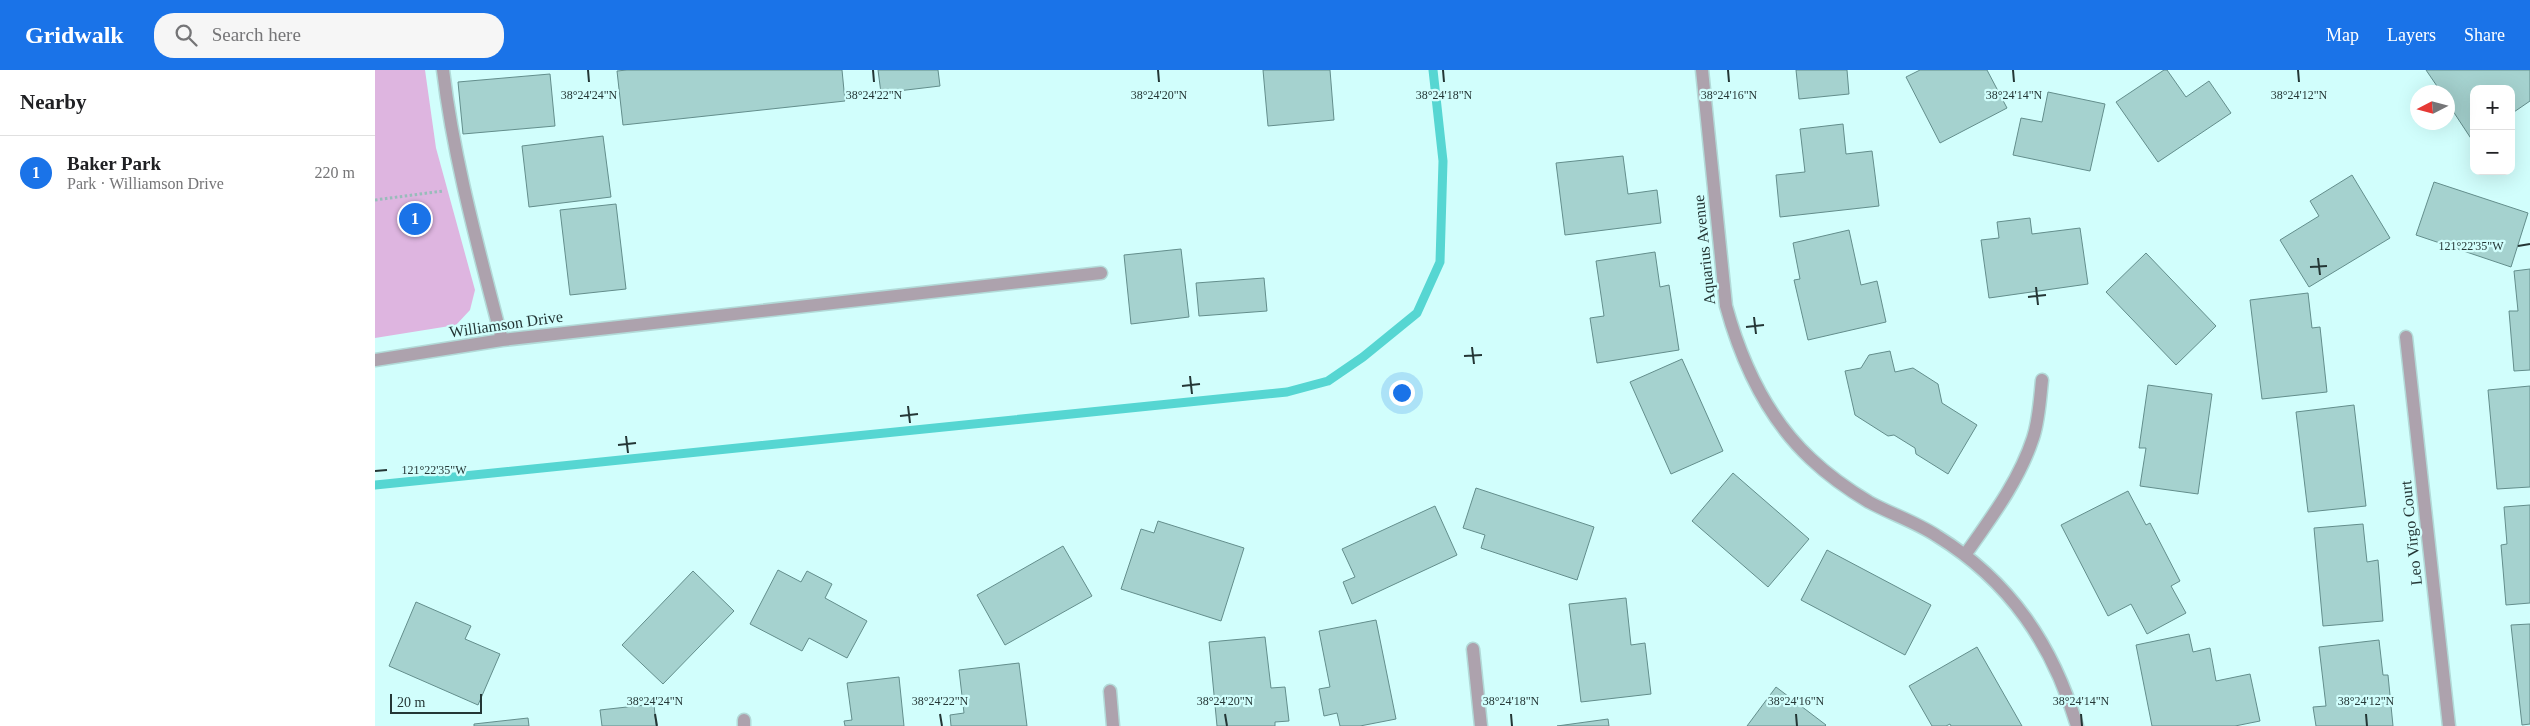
<!DOCTYPE html>
<meta charset="utf-8">
<style>
:root{--surface:#fff;--page:#f6f6f6;--text:#202124;--muted:#757577;--line:#e0e0e0;--accent:#1a73e8}
body{margin:0;font-family:"Times New Roman",serif;background:var(--page);color:var(--text)}
.controls{position:absolute;right:15px;top:15px;display:grid;overflow:hidden;border-radius:10px;box-shadow:0 5px 20px #0002}
.controls button{width:45px;height:45px;display:grid;place-items:center;padding:0;border:0;border-bottom:1px solid var(--line);background:var(--surface);color:var(--text);font:25px sans-serif}
.compass{position:absolute;left:2035px;top:15px;width:45px;height:45px;border-radius:50%;background:var(--surface);box-shadow:0 5px 20px #0002;rotate:264deg}
.scale{position:absolute;left:15px;bottom:12px;width:92px;box-sizing:border-box;padding-left:5px;border:2px solid #243635;border-top:0;font-size:14px;line-height:18px;white-space:nowrap;color:#243635;-webkit-text-stroke:4px #d1fefc;paint-order:stroke}
.you{position:absolute;left:1026px;top:322px;width:18px;height:18px;margin:-12px;border:4px solid #fff;border-radius:50%;background:#1a73e8;box-shadow:0 0 0 8px #1a73e833}
.badge{display:grid;place-items:center;width:32px;height:32px;border-radius:50%;background:var(--accent);color:#fff;font-size:16px;font-weight:700}
.pin{position:absolute;translate:-50% -50%;border:2px solid #fff;box-shadow:0 1px 5px #0006}
.list{margin:0;padding:0;list-style:none}
h2{display:flex;justify-content:space-between;align-items:center;height:65px;margin:0;padding:0 20px;font-size:21px}
h2 small{font-size:16px;font-weight:400;color:var(--muted)}
.list li{display:grid;grid-template-columns:32px 1fr auto;gap:15px;align-items:center;box-sizing:border-box;height:75px;padding:0 20px;border-top:1px solid var(--line)}
.list b{display:block;font-size:19px;white-space:nowrap}
.list p{margin:0;font-size:16px;white-space:nowrap;color:var(--muted)}
.list em{font-size:16px;font-style:normal;color:var(--muted)}
.icon{flex:none;width:28px;height:28px;fill:none;stroke:currentColor;stroke-width:2;stroke-linecap:round;stroke-linejoin:round}
.map{position:relative;flex:none;width:2155px;height:656px;overflow:hidden}
header{display:flex;align-items:center;gap:30px;box-sizing:border-box;height:70px;padding:0 25px;background:var(--accent);color:#fff}
header strong{font-size:24px}
nav{display:flex;gap:28px;margin-inline-start:auto;font-size:18px}
.search{width:350px;height:45px;background:var(--page);display:flex;align-items:center;gap:12px;box-sizing:border-box;padding:0 18px;border-radius:20px;color:var(--muted);font-size:19px}
main{display:flex}
aside{flex:1;background:var(--surface)}
.map>svg:first-child{display:block}
</style>
<header>
<strong>Gridwalk</strong>
<div class="search"><svg class="icon" aria-label="search" viewBox="0 0 24 24"><circle cx="10" cy="10" r="6"/><path d="M15 15l6 6"/></svg>Search here</div>
<nav><a>Map</a><a>Layers</a><a>Share</a></nav>
</header>
<main>
<aside>
<h2>Nearby<small></small></h2>
<ul class="list">
<li><span class="badge">1</span><div><b>Baker Park</b><p>Park · Williamson Drive</p></div><em>220 m</em></li>
</ul>
</aside>
<div class="map">
<svg width="2155" height="656" viewBox="0 0 2155 656">
<rect width="100%" height="100%" fill="#d1fefc"/>
<!-- green -->
<path fill="#deb5e0" d="M0,0H50L61,78L100,220L95,240L81,255L0,268Z"/>
<g fill="none" stroke-linecap="round" stroke-linejoin="round">
<!-- stream -->
<path stroke="#56d6d2" stroke-width="9" d="M0,415L912,322L953,311L988,287L1042,243L1065,192L1068,91L1058,0"/>
</g>
<!-- building -->
<path fill="#a5d2cf" stroke="#638e8c" d="M252,0H467L470,31L248,55L242,1Z
M503,0H563L565,16L506,23Z
M888,0H955L959,50L893,56Z
M1421,0H1472L1474,24L1424,29Z
M1545,0H1612L1632,38L1565,73L1531,7Z
M1789,0H1792L1811,27L1834,11L1856,43L1783,92L1741,32Z
M2051,0H2155V31L2136,44V19H2099L2097,70L2072,32V22H2066Z
M175,4L180,56L88,64L83,12Z
M1673,22L1730,34L1715,101L1638,85L1646,48L1667,52Z
M1468,54L1471,84L1497,81L1504,136L1405,147L1401,105L1430,102L1425,59Z
M228,66L236,127L154,137L147,76Z
M1248,86L1253,124L1282,120L1286,153L1190,165L1181,93Z
M1977,105L2015,168L1934,217L1905,170L1944,146L1935,131Z
M2059,112L2153,143L2136,197L2041,165Z
M241,134L251,219L195,225L185,140Z
M1655,148L1657,164L1705,158L1713,214L1614,228L1606,170L1624,168L1622,152Z
M1474,160L1486,215L1502,211L1511,252L1433,270L1419,210L1425,209L1418,173Z
M806,179L814,247L756,254L749,185Z
M1280,182L1285,217L1294,215L1304,280L1222,293L1215,248L1229,246L1221,191Z
M1771,183L1841,256L1801,295L1731,222Z
M2155,199V300L2139,301L2134,241H2143L2139,201Z
M889,208L892,241L824,246L821,213Z
M1933,223L1937,258L1945,257L1952,322L1887,329L1875,230Z
M1515,281L1520,302L1538,298L1563,314L1567,333L1602,355L1573,404L1541,384L1540,378L1519,365L1513,366L1480,345L1470,301L1486,298L1494,285Z
M1307,289L1348,381L1296,404L1255,312Z
M1773,315L1837,324L1823,424L1765,416L1771,378H1764Z
M2155,316V417L2122,419L2113,320Z
M1979,335L1991,436L1933,442L1921,342Z
M1358,403L1434,469L1393,517L1317,451Z
M1101,418L1219,457L1202,510L1106,478L1110,465L1088,458Z
M1753,421L1771,455L1775,453L1805,511L1796,516L1811,543L1772,564L1756,534L1733,546L1686,455Z
M2155,435V533L2131,535L2126,475L2132,474L2129,437Z
M1060,436L1082,485L977,534L968,512L980,507L967,479Z
M783,451L869,478L846,551L746,519L766,459L779,463Z
M1988,454L1992,492L2003,490L2008,551L1948,556L1939,458Z
M688,476L717,526L630,575L602,525Z
M1452,480L1556,535L1530,585L1426,530Z
M403,500L426,512L432,501L457,514L450,528L492,551L472,588L434,568L427,581L375,554Z
M318,501L359,541L288,614L247,575Z
M1251,528L1256,575L1270,573L1276,624L1206,632L1194,534Z
M41,532L96,556L90,569L125,584L103,635L14,596Z
M1001,550L1021,649L985,656H965L962,643L949,646L944,619L955,617L944,561Z
M2155,554V654L2147,655L2136,555Z
M1814,564L1818,582L1835,578L1841,611L1875,604L1885,651L1860,656H1777L1761,575Z
M890,567L896,618L910,617L914,651L900,652V656H842L834,572Z
M2004,570L2008,605H2013L2018,656H1941L1938,637L1951,636L1944,577Z
M1602,577L1647,656H1576L1575,654L1571,656H1557L1534,616Z
M644,593L652,656H576L575,645L589,643L584,600Z
M524,607L529,656H470L469,651L477,650L472,613Z
M1401,617L1451,655L1450,656H1372Z
M279,634L281,656H227L225,640Z
M153,648L154,656H99V654Z
M1233,649L1234,656H1182Z"/>
<g fill="none" stroke-linecap="round" stroke-linejoin="round">
<!-- minor casing -->
<g stroke="#b2dad8" stroke-width="15">
<path id="minor" d="M68,0C79,92 104,180 127,270
M1327,0L1351,236C1367,294 1392,348 1436,389C1454,406 1474,420 1494,432C1516,444 1541,452 1562,466C1635,511 1678,575 1702,656
M2031,267L2074,656
M0,290L127,270L726,203
M1590,485C1616,448 1644,411 1658,368C1664,350 1665,329 1667,310
M1098,579L1106,656
M735,621L738,656
M369,650V656"/>
</g>
<!-- path -->
<path stroke="#98bcba" stroke-width="3" stroke-dasharray="2.5 2.5" stroke-linecap="butt" d="M0,130L68,121"/>
<!-- minor -->
<use href="#minor" stroke="#ada2ad" stroke-width="12"/>
</g>
<!-- ticks -->
<path fill="none" stroke="#243635" stroke-width="2" d="M213,0L214,12M498,0L499,12M783,0L784,12M1068,0L1069,12M1353,0L1354,12M1638,0L1639,12M1923,0L1924,12M2143,176L2155,174M1943,188L1945,205M1935,197L1952,196M1661,217L1663,235M1653,227L1671,225M1379,247L1381,264M1371,257L1389,255M1097,277L1099,294M1089,286L1107,285M815,306L817,324M807,316L825,314M533,336L535,353M525,346L543,344M251,366L253,383M243,375L261,373M0,401L12,400M280,644L282,656M565,644L567,656M850,644L852,656M1136,644L1137,656M1421,644L1422,656M1706,644L1707,656M1991,644L1992,656"/>
<g text-anchor="middle" dominant-baseline="central" stroke-width="4.5" stroke-linejoin="round" paint-order="stroke">
<!-- street labels -->
<g font-size="16" fill="#243635" stroke="#d1fefc">
<text transform="translate(1329 180) rotate(-96)">Aquarius Avenue</text>
<text transform="translate(131 254) rotate(-8)">Williamson Drive</text>
<text transform="translate(2036 463) rotate(-96)">Leo Virgo Court</text>
</g>
</g>
<g font-size="12" text-anchor="middle" fill="#243635" stroke="#d1fefc" stroke-width="4.5" stroke-linejoin="round" paint-order="stroke">
<text x="214" y="29">38°24'24"N</text>
<text x="499" y="29">38°24'22"N</text>
<text x="784" y="29">38°24'20"N</text>
<text x="1069" y="29">38°24'18"N</text>
<text x="1354" y="29">38°24'16"N</text>
<text x="1639" y="29">38°24'14"N</text>
<text x="1924" y="29">38°24'12"N</text>
<text x="2096" y="180">121°22'35"W</text>
<text x="59" y="404">121°22'35"W</text>
<text x="280" y="635">38°24'24"N</text>
<text x="565" y="635">38°24'22"N</text>
<text x="850" y="635">38°24'20"N</text>
<text x="1136" y="635">38°24'18"N</text>
<text x="1421" y="635">38°24'16"N</text>
<text x="1706" y="635">38°24'14"N</text>
<text x="1991" y="635">38°24'12"N</text>
</g>
</svg>
<div class="controls">
<button>+</button>
<button>−</button>
</div>
<svg class="compass" viewBox="-18 -18 36 36"><path d="M0-13l5 13h-10z" fill="#e53935"/><path d="M0 13l5-13h-10z" fill="#757577"/></svg>
<div class="scale">20 m</div>
<div class="you"></div>
<div class="pin badge" style="left:40px;top:149px">1</div>
</div>
</main>
